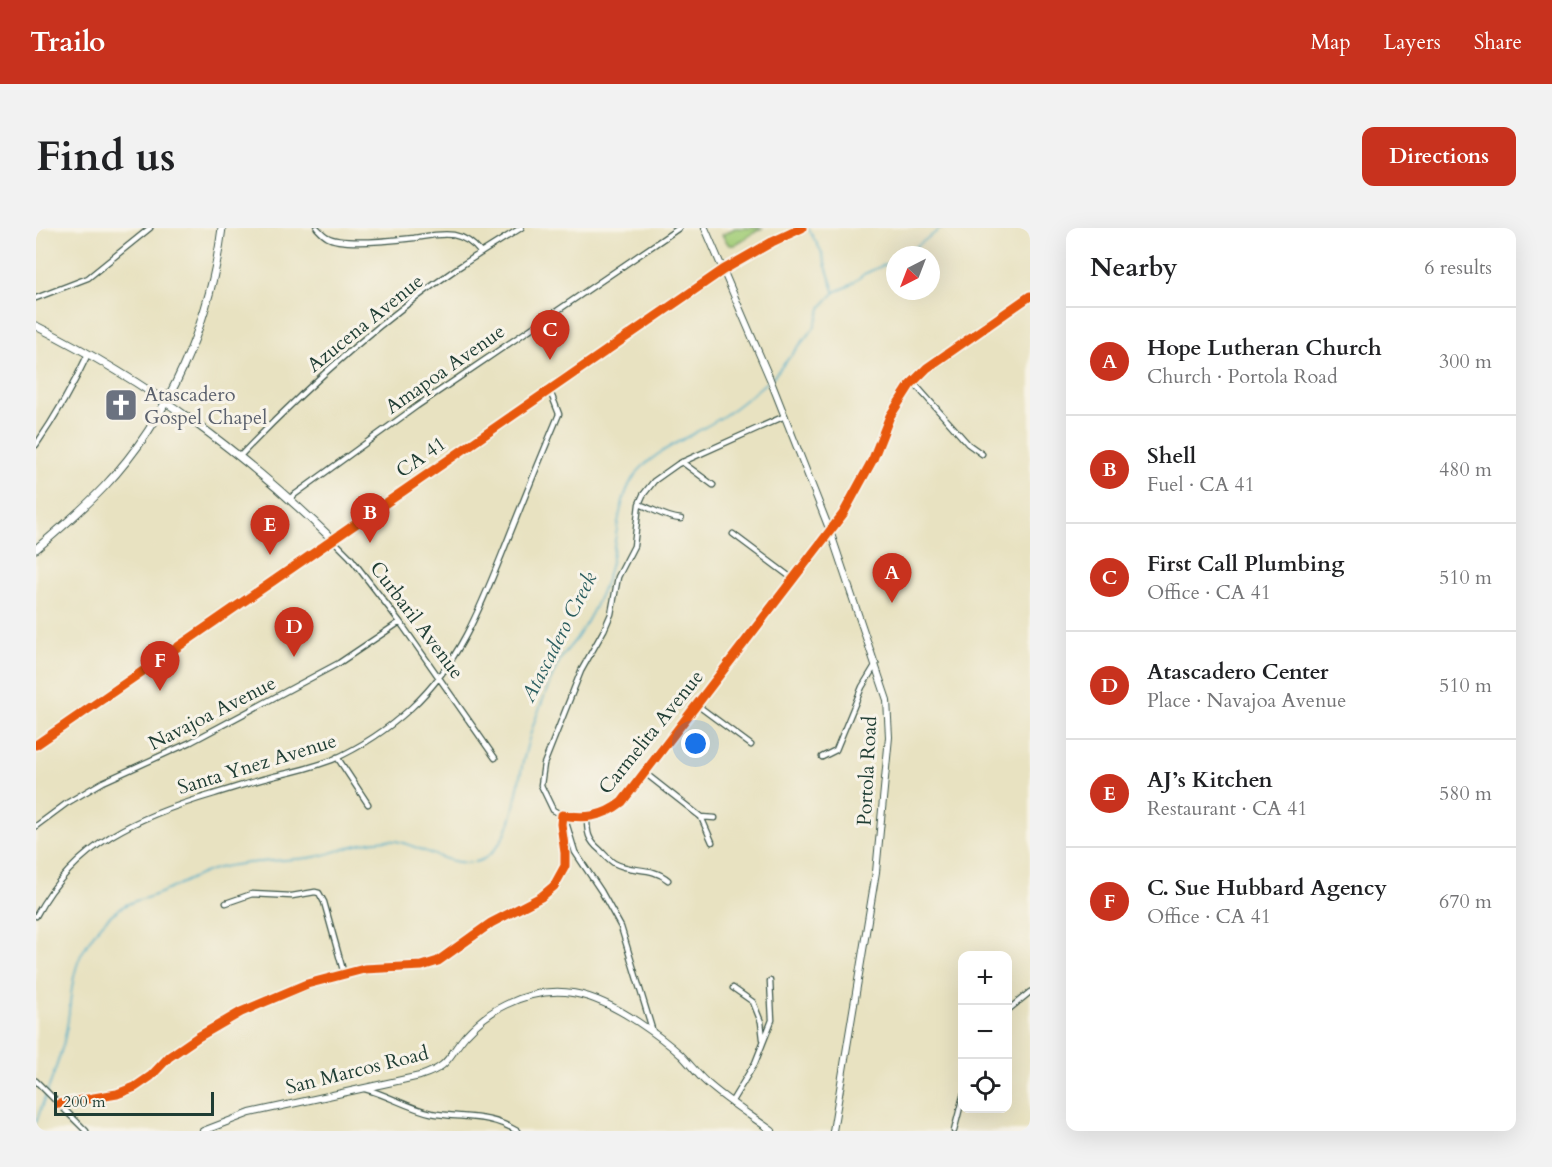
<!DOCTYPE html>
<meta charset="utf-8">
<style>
:root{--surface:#fff;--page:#f2f2f2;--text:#202124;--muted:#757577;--line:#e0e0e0;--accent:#c8321e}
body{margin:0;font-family:Cardo,serif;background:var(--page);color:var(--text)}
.controls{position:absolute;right:18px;bottom:18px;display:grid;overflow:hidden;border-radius:12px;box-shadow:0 6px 24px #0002}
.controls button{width:54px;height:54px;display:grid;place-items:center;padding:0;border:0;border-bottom:2px solid var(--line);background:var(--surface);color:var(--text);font:30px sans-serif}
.compass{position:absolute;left:850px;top:18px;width:54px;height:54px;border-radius:50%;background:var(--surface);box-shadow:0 6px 24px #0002;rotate:222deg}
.scale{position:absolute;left:18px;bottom:15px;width:160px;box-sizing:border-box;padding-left:6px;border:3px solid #1f3d34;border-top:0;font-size:16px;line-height:21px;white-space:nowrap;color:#1f3d34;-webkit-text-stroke:4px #f7f3e8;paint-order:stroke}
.you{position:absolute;left:660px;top:516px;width:21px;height:21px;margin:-15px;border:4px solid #fff;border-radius:50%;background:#1a73e8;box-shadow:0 0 0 9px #1a73e833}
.badge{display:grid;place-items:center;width:39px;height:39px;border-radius:50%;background:var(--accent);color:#fff;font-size:20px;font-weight:700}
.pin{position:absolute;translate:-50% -50px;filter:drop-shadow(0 2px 3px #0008)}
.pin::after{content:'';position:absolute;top:32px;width:21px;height:18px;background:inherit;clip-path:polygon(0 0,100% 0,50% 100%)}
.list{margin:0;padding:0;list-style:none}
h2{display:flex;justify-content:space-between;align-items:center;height:78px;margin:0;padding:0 24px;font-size:26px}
h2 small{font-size:20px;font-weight:400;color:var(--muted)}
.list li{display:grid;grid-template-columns:39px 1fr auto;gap:18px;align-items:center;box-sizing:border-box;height:108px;padding:0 24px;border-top:2px solid var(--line)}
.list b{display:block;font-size:22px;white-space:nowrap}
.list p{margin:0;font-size:20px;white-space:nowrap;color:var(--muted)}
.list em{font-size:20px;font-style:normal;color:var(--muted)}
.icon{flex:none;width:33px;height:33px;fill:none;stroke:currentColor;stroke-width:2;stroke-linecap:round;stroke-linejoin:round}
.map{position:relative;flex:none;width:994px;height:903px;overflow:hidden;border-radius:12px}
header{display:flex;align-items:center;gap:36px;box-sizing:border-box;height:84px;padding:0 30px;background:var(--accent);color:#fff}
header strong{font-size:28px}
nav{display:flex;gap:33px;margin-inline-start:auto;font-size:21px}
.intro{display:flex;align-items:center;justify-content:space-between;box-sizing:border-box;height:144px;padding:0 36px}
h1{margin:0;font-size:42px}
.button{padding:15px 27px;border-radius:12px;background:var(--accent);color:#fff;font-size:21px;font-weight:700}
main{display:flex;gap:36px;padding:0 36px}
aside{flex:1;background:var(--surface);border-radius:12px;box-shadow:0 6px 24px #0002}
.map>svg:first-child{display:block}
</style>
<header>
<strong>Trailo</strong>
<nav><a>Map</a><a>Layers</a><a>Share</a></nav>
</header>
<div class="intro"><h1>Find us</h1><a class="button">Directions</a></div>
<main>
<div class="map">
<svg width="994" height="903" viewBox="0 0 994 903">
<rect width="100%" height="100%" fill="#f7f3e8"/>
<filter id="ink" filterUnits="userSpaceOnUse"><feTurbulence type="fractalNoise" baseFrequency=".0167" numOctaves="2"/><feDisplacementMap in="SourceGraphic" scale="12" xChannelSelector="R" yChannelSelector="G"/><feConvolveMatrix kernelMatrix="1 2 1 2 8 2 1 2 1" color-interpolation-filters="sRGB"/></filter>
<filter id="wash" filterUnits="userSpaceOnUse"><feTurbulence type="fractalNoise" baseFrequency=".008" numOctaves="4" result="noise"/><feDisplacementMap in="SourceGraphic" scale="24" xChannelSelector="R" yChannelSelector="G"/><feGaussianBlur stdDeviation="1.35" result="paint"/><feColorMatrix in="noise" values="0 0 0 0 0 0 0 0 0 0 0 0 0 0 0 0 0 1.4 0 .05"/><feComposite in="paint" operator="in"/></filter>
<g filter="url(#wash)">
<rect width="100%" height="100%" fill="#e8e2c1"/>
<!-- green -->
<path fill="#a6cf7b" stroke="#628658" stroke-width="1.5" d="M699,0H726L698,17H693L686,7Z"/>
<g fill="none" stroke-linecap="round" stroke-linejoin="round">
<!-- stream -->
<path stroke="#48aac8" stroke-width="1.5" d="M772,0L785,23L798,63
M868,27L906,0
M737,149L778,100L786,78L799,64L813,58L828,46L859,32
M0,895C10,864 24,835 30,804C35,778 34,751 45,727C57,704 73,682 99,673C107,671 114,669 122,666C142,658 161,646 182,640C211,633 243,633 272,630C301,627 330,608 360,613C386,618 427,648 452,628C478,607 480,564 487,534C491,517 496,498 503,482C509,466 516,448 524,432C529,423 537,416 542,408C555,389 564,370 571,349C582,317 579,279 597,250C615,223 659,207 686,189C703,178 718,165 733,152"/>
</g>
</g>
<g filter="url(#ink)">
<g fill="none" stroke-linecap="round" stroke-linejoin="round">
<!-- minor casing -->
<g stroke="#3d5649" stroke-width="7">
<path id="minor" d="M281,0C284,3 287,7 291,9C305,18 361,12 378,10C406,6 425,0 445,25
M0,70L52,50L114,0
M877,154L932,216L946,226
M0,217C20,188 37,158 52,126
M204,228C270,159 343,93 423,39C443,26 464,13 485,0
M646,234L677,257
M254,270L381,178L643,0
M603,276C617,281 630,290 645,291
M697,306L757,351
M297,312L314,329L364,394L459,530
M661,477L715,517
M301,529L332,576
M786,529L800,522L826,459L840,436
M609,545L665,589L676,614
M551,589C551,605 552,612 564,622C568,626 573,632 578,635C596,645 616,638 632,652
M665,589L679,590
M0,598L31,575L67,554L155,514L303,435L364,394
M190,675L216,666L256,668L279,664L283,665L288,674L308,746
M0,688C39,615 103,588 178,566C198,560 218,553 239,548C258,544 277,539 296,532C325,519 352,501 375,480C424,435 446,376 470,316C487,273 505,229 523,186L514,163
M697,760L717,774L725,794L727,811
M972,782L994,764
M617,804L585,699L565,663L539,624L529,591L526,587L517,582L505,557L508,536L545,443L568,402L575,386L582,349L598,318L603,276L607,267L618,253L642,236L749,188
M0,853L50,903
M329,861C352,867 372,880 395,885C426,891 452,885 481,903
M696,873L719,835L736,792L734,753
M23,876L81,866L99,859L115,848L133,829L162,809L205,784L271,756L328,741L386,738L402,733L455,695L505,669L518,658L529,638V625L525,596L526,587C549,591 567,589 586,574L807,286L837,231L854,188L874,157L891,140L994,68
M918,903L927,868"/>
</g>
<!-- tertiary casing -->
<g stroke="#3d5649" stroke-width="8">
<path id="tertiary" d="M669,0L734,151L794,303L851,472L853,509L840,644L797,903
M167,903L214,885L384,848C415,838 411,829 430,807C441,795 454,784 469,777C520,752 558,765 602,794C617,804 632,815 645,827C654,836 661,846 670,854C690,872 714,887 736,903"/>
</g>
<!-- secondary casing -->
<g stroke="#3d5649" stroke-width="9">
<path id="secondary" d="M0,98C112,154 207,224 297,312
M0,321C24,301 47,281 68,259C134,189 174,95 186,0"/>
</g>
<!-- primary casing -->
<g stroke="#3d5649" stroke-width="10">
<path id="primary" d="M0,517L687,42L736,14L766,0"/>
</g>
<!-- minor -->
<use href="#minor" stroke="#fff" stroke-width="4.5"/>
<!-- tertiary -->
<use href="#tertiary" stroke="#fff" stroke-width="6"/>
<!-- secondary -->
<use href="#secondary" stroke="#fff" stroke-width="7"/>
<!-- primary -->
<use href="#primary" stroke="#fff" stroke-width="8"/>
<!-- cycleway casing -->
<g stroke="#f7f3e8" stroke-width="13">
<path id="cycleway" d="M0,517L687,42L736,14L766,0
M23,876L81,866L99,859L115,848L133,829L162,809L205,784L271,756L328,741L386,738L402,733L455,695L505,669L518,658L529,638V625L525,596L526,587C549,591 567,589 586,574L807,286L837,231L854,188L874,157L891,140L994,68"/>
</g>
<!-- cycleway -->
<use href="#cycleway" stroke="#e8590c" stroke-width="9"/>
</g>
</g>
<!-- icons -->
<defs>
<g id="church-square" transform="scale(1.725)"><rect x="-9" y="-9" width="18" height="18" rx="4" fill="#6b7280" stroke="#f7f3e8"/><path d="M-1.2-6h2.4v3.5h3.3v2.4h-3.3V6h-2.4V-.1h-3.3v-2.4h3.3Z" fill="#fff"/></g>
</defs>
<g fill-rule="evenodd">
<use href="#church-square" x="85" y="177"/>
</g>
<g text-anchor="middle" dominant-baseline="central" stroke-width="6" stroke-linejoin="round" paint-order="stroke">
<!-- street labels -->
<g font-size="20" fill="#1f3d34" stroke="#f7f3e8">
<text transform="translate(329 95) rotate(-39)">Azucena Avenue</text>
<text transform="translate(409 141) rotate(-35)">Amapoa Avenue</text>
<text transform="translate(385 229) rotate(-35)">CA 41</text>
<text transform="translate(381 392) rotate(53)">Curbaril Avenue</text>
<text transform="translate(176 485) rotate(-27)">Navajoa Avenue</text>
<text transform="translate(615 504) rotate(-51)">Carmelita Avenue</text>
<text transform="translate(221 536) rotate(-17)">Santa Ynez Avenue</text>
<text transform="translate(831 543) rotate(-87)">Portola Road</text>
<text transform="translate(321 842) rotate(-14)">San Marcos Road</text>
</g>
<!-- worship labels -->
<g font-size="20" fill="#5b616d" stroke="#f7f3e8" text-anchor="start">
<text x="108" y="166">Atascadero<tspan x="108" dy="23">Gospel Chapel</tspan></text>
</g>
<!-- water labels -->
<g font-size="21" font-style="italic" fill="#2b5e60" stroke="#f7f3e8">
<text transform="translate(523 409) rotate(-63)">Atascadero Creek</text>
</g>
</g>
</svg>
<div class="controls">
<button>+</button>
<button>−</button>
<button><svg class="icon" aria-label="locate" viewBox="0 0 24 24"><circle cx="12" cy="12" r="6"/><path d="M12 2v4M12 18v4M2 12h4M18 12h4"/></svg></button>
</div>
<svg class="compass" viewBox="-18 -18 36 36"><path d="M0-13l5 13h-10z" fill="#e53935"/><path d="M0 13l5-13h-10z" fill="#757577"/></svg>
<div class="scale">200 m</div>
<div class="you"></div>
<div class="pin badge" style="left:856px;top:375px">A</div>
<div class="pin badge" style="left:334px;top:315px">B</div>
<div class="pin badge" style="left:514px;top:132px">C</div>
<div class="pin badge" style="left:258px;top:429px">D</div>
<div class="pin badge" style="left:234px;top:327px">E</div>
<div class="pin badge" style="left:124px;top:463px">F</div>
</div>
<aside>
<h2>Nearby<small>6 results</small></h2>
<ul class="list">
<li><span class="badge">A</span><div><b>Hope Lutheran Church</b><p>Church · Portola Road</p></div><em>300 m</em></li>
<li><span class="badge">B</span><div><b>Shell</b><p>Fuel · CA 41</p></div><em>480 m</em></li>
<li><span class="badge">C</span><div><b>First Call Plumbing</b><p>Office · CA 41</p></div><em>510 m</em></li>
<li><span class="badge">D</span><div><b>Atascadero Center</b><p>Place · Navajoa Avenue</p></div><em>510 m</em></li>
<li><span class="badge">E</span><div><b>AJ’s Kitchen</b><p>Restaurant · CA 41</p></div><em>580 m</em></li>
<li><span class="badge">F</span><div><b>C. Sue Hubbard Agency</b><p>Office · CA 41</p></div><em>670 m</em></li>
</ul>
</aside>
</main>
